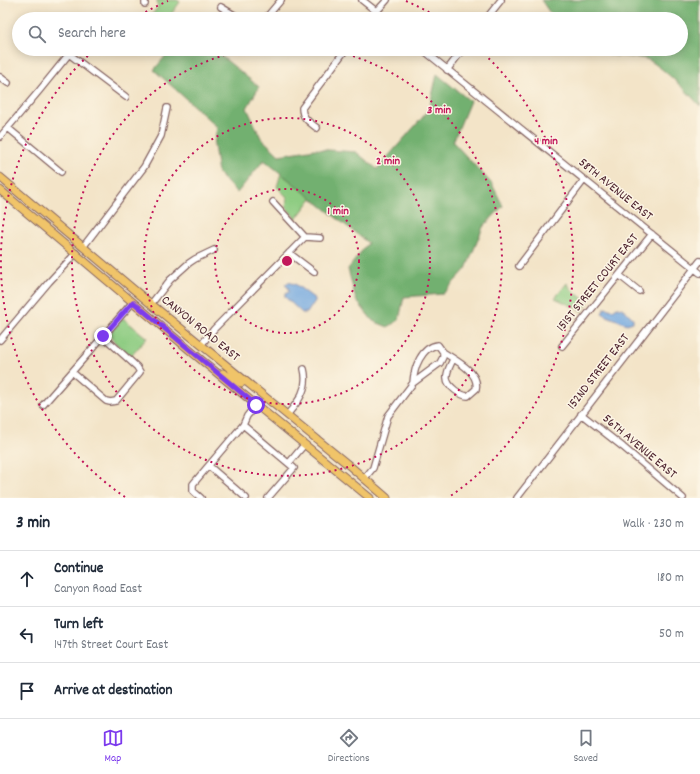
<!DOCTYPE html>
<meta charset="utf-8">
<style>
:root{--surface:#fff;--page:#f6f6f7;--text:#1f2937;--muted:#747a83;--line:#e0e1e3;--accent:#7c3aed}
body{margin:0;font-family:Dekko,sans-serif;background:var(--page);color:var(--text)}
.stop{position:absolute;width:12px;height:12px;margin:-9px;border:3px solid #7c3aed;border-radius:50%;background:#fff}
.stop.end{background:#7c3aed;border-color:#fff;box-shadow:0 1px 4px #0008}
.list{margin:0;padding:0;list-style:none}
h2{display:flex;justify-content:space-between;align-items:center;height:52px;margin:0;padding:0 16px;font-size:17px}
h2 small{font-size:13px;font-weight:400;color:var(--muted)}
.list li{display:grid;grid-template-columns:26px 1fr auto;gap:12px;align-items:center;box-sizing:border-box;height:56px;padding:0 16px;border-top:1px solid var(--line)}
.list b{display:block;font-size:15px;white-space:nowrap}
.list p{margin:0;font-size:13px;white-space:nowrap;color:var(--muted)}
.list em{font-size:13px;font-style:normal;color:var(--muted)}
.icon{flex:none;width:22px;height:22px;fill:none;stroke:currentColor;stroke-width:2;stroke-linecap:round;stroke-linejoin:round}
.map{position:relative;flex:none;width:700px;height:498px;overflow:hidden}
.search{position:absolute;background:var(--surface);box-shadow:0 2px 10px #0003;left:12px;right:12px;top:12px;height:44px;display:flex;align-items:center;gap:10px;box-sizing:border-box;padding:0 14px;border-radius:22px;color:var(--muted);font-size:15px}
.sheet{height:220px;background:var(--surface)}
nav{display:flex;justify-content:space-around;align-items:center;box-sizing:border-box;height:56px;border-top:1px solid var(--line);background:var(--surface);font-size:11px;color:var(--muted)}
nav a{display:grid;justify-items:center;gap:2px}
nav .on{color:var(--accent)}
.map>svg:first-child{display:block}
</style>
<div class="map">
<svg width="700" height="498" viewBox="0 0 700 498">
<rect width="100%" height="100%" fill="#fcf5e5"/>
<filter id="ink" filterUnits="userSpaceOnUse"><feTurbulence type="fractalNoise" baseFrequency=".025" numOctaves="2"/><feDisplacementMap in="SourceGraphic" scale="8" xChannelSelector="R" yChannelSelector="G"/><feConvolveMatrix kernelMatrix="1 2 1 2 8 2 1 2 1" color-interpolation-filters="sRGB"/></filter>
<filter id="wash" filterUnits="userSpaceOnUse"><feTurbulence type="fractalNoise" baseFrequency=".012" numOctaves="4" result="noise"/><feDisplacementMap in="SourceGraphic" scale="16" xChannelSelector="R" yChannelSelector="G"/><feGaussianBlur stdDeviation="0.9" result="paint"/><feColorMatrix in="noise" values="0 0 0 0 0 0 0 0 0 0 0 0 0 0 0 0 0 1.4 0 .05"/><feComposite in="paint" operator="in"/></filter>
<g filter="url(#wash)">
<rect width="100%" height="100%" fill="#f3e4c8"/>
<!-- green -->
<path fill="#8ecc82" stroke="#6c7656" d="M157,0H177L180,2L172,13V19H152L151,16L158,7Z
M281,173L312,198L296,219L286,207L287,197L277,187Z
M567,283L571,289L588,303L582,311L555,298Z
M123,318L147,338L131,356C125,350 110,342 110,333Z"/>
<!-- forest -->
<path fill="#72b070" stroke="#5e684e" d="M541,0H700V106C692,96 656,61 646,59C630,55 610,59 595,49H681V19H554Z
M171,49H213L259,87L247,108L261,138L279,155L315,149L356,152L377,169L429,110L437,74L470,101L453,142L492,184L503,206L483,227L466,269L443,294L404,297L399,320L388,327L373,321L356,300L348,269L368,243L264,160L237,193L218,173L214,145L217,127L154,70Z"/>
<!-- water -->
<path fill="#72a7df" stroke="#5e6385" d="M288,282L295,284L315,299V301L307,313H302L285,297V294L289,292L288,287L285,285Z
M617,307L622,308L633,318V322L627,324L607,316L602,313L605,308L613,310Z"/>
</g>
<g filter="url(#ink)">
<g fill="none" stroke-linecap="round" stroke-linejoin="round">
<!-- minor casing -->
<g stroke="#856462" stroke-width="8">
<path id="minor" d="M362,0L386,19
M145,4V0
M221,7L241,19
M265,19L281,0
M370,19L387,0
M486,19L501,0
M422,49L700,273
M447,70L463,49
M0,77L8,83
M8,128L61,172
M317,128C309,122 302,118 302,108L346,49
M0,137L39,91L69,54L126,97
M273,202L305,237
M305,237L320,238
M83,247L144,167L161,136L167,108
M289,253L314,272
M519,266L584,180
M619,275L639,291
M151,304L170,280L189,263L195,259L214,250
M0,340L49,282L76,253
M201,345L214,329L305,237
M562,346L652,234
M443,352C455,360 480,372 476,389L468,396C461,396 447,386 447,378C446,371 451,365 453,359
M72,372L106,401L110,402L116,401L140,372L137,367L103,336
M43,405L133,302
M581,414L623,447L683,498
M287,415C299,401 309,388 304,369
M243,425L294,468L268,498
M289,463L304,445
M209,466L246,498
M364,479L373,468L388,416L413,383L440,363L443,357V352L438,345C421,347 414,368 413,383
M201,498L193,491V484L243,425L247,416L256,405
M517,498L700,261"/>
</g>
<!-- major casing -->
<g stroke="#856462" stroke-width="9">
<path id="major" d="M0,177L151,304L351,467L387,498
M0,190L205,363L370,498
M223,373L241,383L245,381"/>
</g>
<!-- minor -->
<use href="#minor" stroke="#fff" stroke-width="5.5"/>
<!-- major -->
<use href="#major" stroke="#f0c469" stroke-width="7"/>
</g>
</g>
<g fill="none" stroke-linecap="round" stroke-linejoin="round" filter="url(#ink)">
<!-- route -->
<path stroke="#7c3aed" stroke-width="5" d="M103,336L133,302L256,405"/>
</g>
<!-- distance rings -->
<g fill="none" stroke="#c2185b" stroke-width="2" stroke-dasharray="2 4">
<circle cx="287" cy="261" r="72"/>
<circle cx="287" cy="261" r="143"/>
<path d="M324 49A215 215 0 1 1 250 49"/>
<path d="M125 497A286 286 0 0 1 94 50M135 18A286 286 0 0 1 168 1M406 1A286 286 0 0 1 439 18M480 50A286 286 0 0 1 449 497"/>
</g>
<g text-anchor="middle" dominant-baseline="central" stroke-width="3" stroke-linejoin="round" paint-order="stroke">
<!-- street labels -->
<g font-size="13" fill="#4a1f2b" stroke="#fcf5e5">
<text transform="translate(615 190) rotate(39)">58TH AVENUE EAST</text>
<text transform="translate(598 283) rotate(-51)">151ST STREET COURT EAST</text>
<text transform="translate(200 329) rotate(39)">CANYON ROAD EAST</text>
<text transform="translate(599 372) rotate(-52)">152ND STREET EAST</text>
<text transform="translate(639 447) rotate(40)">56TH AVENUE EAST</text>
</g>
</g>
<circle cx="287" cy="261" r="6" fill="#c2185b" stroke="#fcf5e5" stroke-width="2"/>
<g font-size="12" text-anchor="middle" font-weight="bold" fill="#c2185b" stroke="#fcf5e5" stroke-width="3" stroke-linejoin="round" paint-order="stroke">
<text x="439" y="113">3 min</text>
<text x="546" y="144">4 min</text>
<text x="388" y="164">2 min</text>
<text x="338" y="214">1 min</text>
</g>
</svg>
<div class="stop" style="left:256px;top:405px"></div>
<div class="stop end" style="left:103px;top:336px"></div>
<div class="search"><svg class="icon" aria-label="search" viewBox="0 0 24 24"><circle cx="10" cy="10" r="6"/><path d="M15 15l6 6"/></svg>Search here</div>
</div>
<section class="sheet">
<h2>3 min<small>Walk · 230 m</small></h2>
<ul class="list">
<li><svg class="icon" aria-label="ahead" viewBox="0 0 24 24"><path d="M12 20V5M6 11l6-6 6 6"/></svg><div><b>Continue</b><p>Canyon Road East</p></div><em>180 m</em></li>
<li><svg class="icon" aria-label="left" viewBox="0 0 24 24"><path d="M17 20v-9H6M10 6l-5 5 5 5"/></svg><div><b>Turn left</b><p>147th Street Court East</p></div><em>50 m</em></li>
<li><svg class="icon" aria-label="arrive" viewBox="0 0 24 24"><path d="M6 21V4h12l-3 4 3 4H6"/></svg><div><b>Arrive at destination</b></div></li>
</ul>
</section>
<nav>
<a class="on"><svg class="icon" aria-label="map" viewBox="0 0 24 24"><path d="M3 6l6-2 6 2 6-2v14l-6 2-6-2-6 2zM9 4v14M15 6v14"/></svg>Map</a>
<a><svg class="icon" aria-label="directions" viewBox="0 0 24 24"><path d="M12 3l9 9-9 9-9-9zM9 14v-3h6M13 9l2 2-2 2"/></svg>Directions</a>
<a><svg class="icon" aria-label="saved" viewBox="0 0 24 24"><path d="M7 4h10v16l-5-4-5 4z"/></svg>Saved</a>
</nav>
